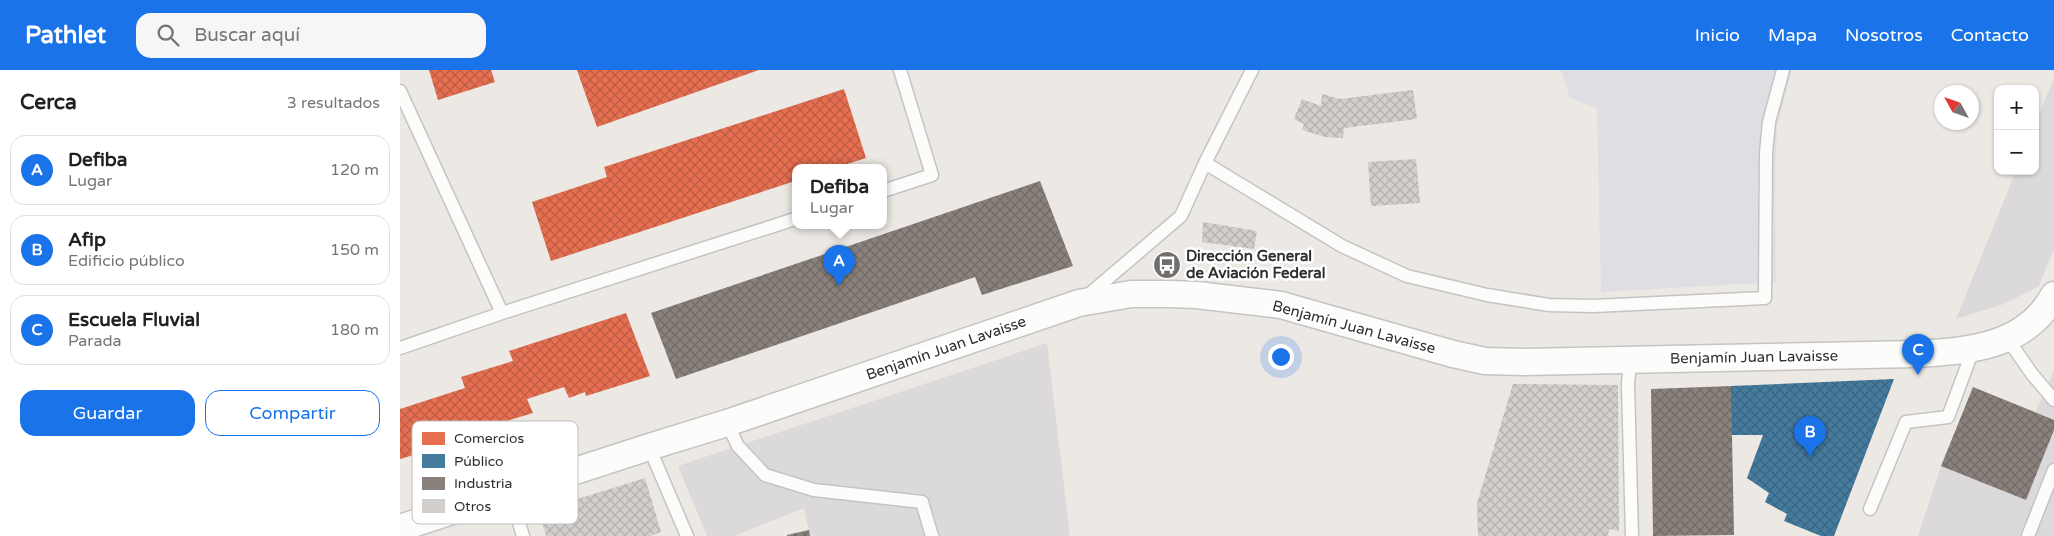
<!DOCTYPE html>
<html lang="es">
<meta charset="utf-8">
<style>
:root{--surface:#fff;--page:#f6f6f6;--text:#202124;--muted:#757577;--line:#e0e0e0;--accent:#1a73e8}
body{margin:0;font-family:"Varela Round",sans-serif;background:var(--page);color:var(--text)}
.controls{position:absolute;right:15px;top:15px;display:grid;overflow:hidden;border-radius:10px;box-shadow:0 1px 4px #0004}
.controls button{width:45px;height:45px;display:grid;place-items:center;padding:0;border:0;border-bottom:1px solid var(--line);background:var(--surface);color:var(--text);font:25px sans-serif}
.compass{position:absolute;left:1534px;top:15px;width:45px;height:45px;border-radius:50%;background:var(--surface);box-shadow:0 1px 4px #0004;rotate:310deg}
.you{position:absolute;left:880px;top:286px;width:18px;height:18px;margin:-12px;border:4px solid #fff;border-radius:50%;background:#1a73e8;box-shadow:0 0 0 8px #1a73e833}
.badge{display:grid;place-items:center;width:32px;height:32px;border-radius:50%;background:var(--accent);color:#fff;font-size:16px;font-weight:700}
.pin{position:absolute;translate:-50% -41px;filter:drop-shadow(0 1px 2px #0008)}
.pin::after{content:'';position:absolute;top:26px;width:18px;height:15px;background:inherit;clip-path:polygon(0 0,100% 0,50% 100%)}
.popup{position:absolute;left:392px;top:94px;width:95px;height:65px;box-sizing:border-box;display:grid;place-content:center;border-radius:10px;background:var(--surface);filter:drop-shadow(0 1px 4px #0005);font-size:16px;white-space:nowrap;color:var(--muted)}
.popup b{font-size:19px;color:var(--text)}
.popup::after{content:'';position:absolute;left:50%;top:100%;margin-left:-10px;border:10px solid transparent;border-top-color:var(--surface)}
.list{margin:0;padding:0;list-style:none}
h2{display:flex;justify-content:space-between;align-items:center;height:65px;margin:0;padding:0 20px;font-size:21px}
h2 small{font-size:16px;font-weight:400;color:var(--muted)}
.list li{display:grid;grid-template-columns:32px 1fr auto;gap:15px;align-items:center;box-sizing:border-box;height:70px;margin:0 10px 10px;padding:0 10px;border:1px solid var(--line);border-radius:15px}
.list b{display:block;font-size:19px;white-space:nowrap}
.list p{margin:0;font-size:16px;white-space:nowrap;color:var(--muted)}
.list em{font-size:16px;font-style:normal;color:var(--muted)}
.actions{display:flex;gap:10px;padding:15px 20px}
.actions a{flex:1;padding:11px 0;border:1px solid var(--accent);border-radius:15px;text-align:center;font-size:18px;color:var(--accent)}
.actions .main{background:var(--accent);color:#fff}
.icon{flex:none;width:28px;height:28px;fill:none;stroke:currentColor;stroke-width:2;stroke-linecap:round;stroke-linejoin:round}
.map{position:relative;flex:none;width:1654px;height:466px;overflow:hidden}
header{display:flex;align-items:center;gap:30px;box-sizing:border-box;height:70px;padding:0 25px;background:var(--accent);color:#fff}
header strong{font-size:24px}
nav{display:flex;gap:28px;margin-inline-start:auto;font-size:18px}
.search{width:350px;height:45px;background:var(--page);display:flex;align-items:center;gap:12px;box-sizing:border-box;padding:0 18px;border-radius:15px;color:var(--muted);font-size:19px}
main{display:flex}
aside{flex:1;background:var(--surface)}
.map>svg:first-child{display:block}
</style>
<header>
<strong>Pathlet</strong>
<div class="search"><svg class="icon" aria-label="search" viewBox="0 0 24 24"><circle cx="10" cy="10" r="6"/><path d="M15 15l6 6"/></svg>Buscar aquí</div>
<nav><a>Inicio</a><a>Mapa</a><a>Nosotros</a><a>Contacto</a></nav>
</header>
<main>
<aside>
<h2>Cerca<small>3 resultados</small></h2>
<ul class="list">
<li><span class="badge">A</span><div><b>Defiba</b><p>Lugar</p></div><em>120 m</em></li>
<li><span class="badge">B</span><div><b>Afip</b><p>Edificio público</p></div><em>150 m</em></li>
<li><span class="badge">C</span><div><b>Escuela Fluvial</b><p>Parada</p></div><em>180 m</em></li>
</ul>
<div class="actions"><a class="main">Guardar</a><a>Compartir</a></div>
</aside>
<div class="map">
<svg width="1654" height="466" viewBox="0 0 1654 466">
<defs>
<pattern id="shops-cross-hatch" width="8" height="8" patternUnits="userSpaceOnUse" patternTransform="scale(1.25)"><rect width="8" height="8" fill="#e76f51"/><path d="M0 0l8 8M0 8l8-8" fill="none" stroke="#bc5c44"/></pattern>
<pattern id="public-cross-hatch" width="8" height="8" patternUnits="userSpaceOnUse" patternTransform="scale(1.25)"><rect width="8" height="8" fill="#457b9d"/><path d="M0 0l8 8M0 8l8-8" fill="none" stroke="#3a6580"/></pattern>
<pattern id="industry-cross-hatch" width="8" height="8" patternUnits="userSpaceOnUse" patternTransform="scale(1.25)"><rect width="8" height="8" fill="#8a817c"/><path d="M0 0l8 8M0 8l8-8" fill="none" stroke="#716a66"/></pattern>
<pattern id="building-cross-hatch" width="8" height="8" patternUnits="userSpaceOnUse" patternTransform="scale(1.25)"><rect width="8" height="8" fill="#d1cecb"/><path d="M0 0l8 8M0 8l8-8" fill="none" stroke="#b4b1af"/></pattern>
</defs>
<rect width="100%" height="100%" fill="#ece8e4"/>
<!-- industrial -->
<path fill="#dcd9db" d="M1654,8V179L1639,216L1604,234L1556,249L1616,101H1635V54Z
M647,273L670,466H410L404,438L334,466H307L278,396Z
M1654,300V466H1518L1541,396L1635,343Z"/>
<!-- airport -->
<path fill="#dfdee2" d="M1161,0H1392L1377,57L1375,104L1376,212L1201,222L1197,38L1170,28Z"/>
<!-- shops -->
<path fill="url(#shops-cross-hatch)" d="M29,0H91L95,12L38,30Z
M177,0H359L197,57Z
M444,19L466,88L438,97H395V111L151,191L132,132L207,107L204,97Z
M226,243L250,306L186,326L185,322L169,328L164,317L127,329L133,343L14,379L17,384L0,389V339L65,318L61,307L113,291L109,281Z"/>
<!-- public -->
<path fill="url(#public-cross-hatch)" d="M1494,309L1434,466H1421L1384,451L1387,444L1365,432L1369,423L1347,408L1363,365H1331V316Z"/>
<!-- industry -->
<path fill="url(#industry-cross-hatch)" d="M640,111L673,196L582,225L575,207L276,309L251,243Z
M1331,316L1334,465L1253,466L1251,319Z
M1573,317L1654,350V360L1626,430L1541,396Z
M409,460L410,466H387V465Z"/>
<!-- building -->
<path fill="url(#building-cross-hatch)" d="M1013,20L1017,49L944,58L943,68L925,67L902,60L904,54L894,49L902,29L921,36L922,24L940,29Z
M1016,89L1020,133L971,136L968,92Z
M803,152L857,161L854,179L802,172Z
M1113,314L1218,315L1219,461L1209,459L1208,466H1078L1077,433Z
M245,408L261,462L250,466H146L139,441Z"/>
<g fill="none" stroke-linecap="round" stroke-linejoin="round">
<!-- service casing -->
<g stroke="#c5c4c5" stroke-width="15">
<path id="service" d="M0,21L102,243
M805,93L942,176L1007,206L1087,225L1149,235L1193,236L1365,228L1366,83L1369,52L1383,0
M483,121L532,105L500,0
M686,227L781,146L805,93L852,0
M1607,268L1632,304L1654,330
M0,278L102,243L395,149
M1230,290L1228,315L1232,466
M327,353L338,376L365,405L414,420L522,432L532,466
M249,377L287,466
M110,422L123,466
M1470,439L1506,352L1548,347L1573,280
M1628,466L1654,400"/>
</g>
<!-- minor casing -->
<g stroke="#c5c4c5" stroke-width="29">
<path id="minor" d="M0,458L249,377L327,353L679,233L731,224H769L797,225L881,235L1053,284L1085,291L1124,292L1516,284C1569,281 1626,277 1654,225"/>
</g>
<!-- service -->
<use href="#service" stroke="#fcfcfb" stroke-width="12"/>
<!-- minor -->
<use href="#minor" stroke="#fcfcfb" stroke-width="26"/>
</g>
<!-- icons -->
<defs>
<g id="bus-disc" transform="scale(1.4375)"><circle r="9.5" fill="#706f6e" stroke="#fff"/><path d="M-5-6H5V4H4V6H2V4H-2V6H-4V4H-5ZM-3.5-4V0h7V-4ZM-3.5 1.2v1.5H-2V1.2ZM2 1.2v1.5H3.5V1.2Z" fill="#fff"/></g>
</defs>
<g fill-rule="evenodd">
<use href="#bus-disc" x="767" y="195"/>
</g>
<g text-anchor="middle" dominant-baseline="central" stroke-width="5" stroke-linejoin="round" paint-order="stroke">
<!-- poi labels -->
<g font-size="15" font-weight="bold" fill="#2e2e2e" stroke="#fff" text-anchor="start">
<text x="786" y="186">Dirección General<tspan x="786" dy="17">de Aviación Federal</tspan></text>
</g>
<!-- street labels -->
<g font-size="15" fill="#2e2e2e" stroke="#fff">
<text transform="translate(954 257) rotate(15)">Benjamín Juan Lavaisse</text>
<text transform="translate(546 278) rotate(-19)">Benjamín Juan Lavaisse</text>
<text transform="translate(1354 287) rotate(-1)">Benjamín Juan Lavaisse</text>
</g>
</g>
<!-- legend -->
<rect x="12" y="351" width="166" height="103" rx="8" fill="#fff" stroke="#c0c0c0" stroke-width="1"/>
<rect x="22" y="362" width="23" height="13" fill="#e76f51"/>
<rect x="22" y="384" width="23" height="14" fill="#457b9d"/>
<rect x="22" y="407" width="23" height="13" fill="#8a817c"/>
<rect x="22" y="429" width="23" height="14" fill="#d1cecb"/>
<g font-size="14" fill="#2e2e2e">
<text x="54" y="373">Comercios</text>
<text x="54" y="396">Público</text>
<text x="54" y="418">Industria</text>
<text x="54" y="441">Otros</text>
</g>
</svg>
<div class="controls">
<button>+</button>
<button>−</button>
</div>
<svg class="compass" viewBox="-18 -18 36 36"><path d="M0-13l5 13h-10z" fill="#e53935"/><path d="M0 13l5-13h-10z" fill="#757577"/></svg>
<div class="you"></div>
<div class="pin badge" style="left:439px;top:216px">A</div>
<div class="popup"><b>Defiba</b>Lugar</div>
<div class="pin badge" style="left:1410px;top:387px">B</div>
<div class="pin badge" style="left:1518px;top:305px">C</div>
</div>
</main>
